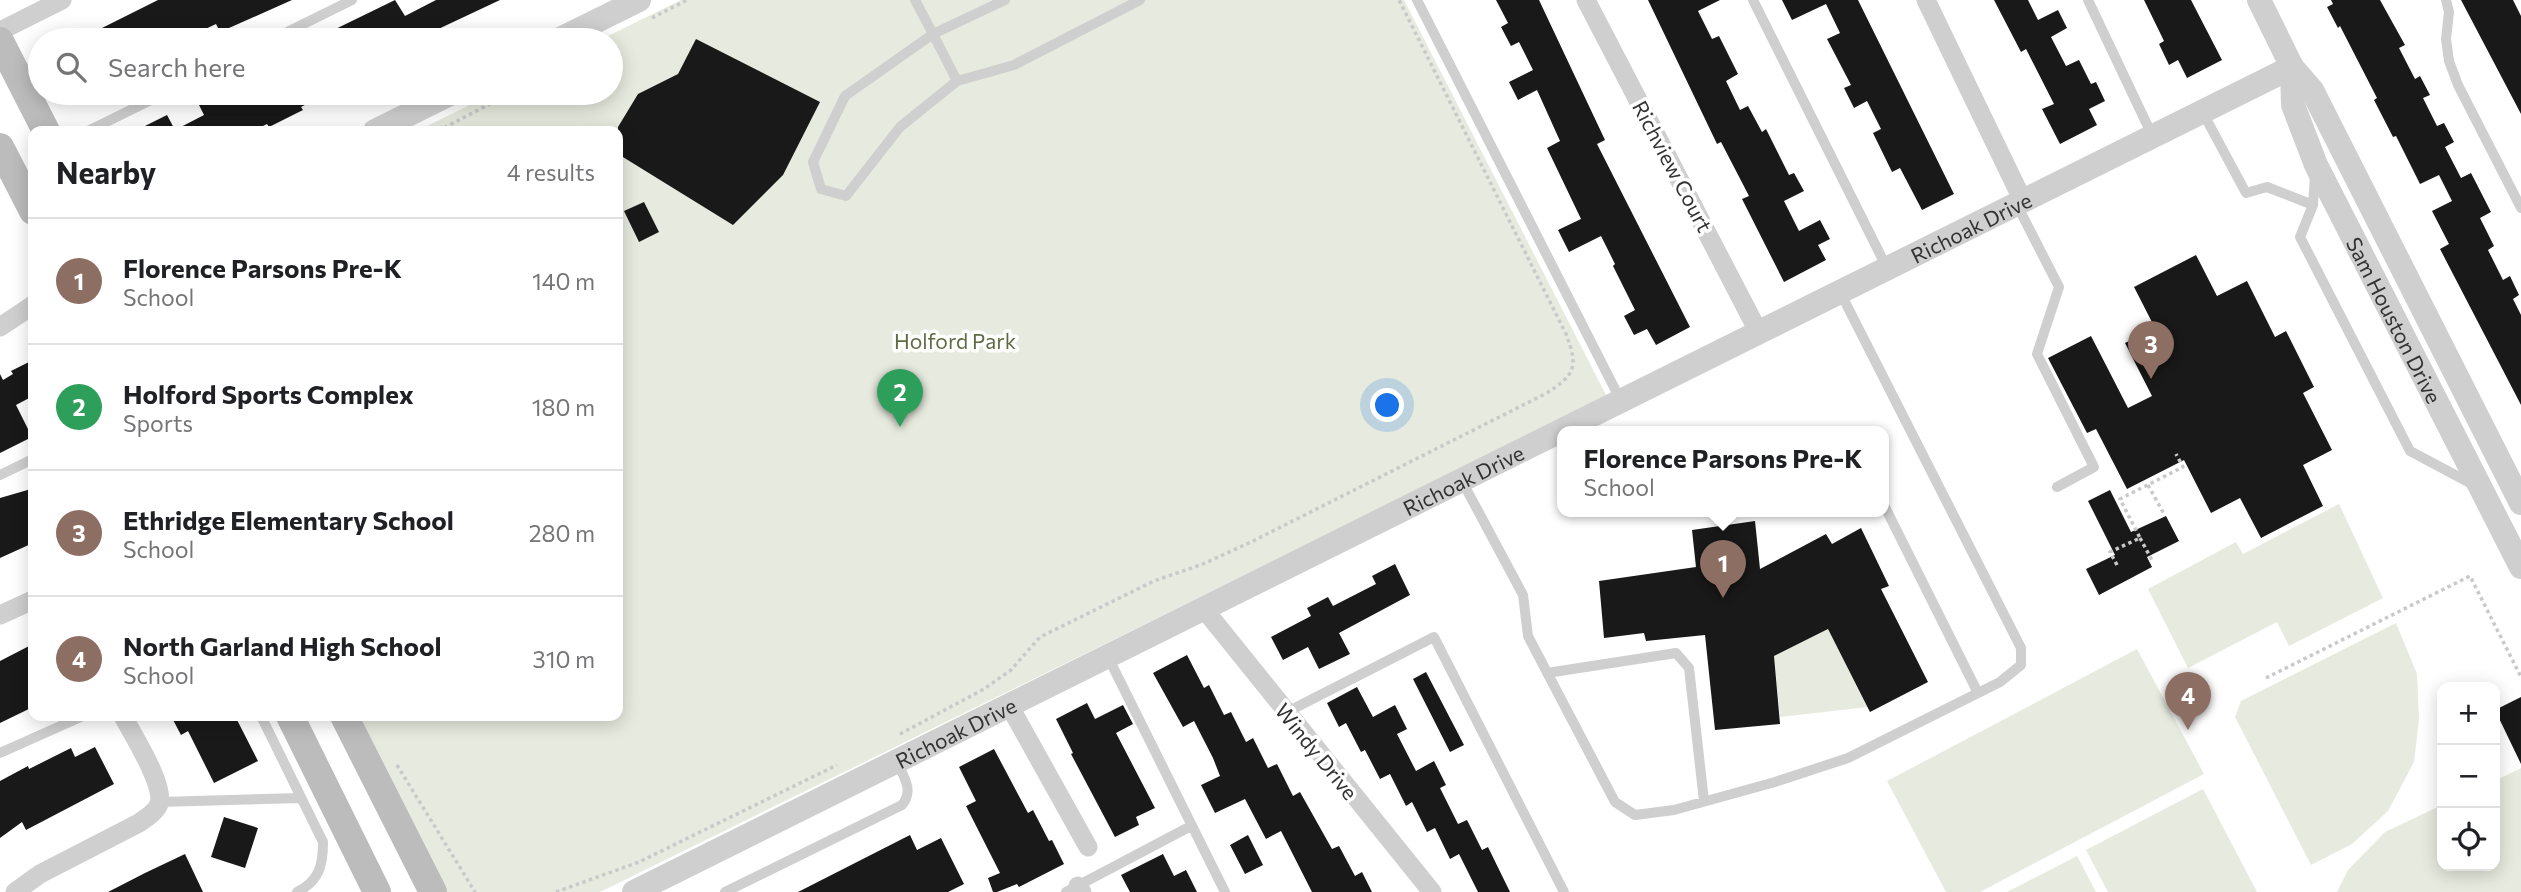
<!DOCTYPE html>
<meta charset="utf-8">
<style>
:root{--surface:#fff;--page:#f6f6f6;--text:#202124;--muted:#757577;--line:#e0e0e0;--accent:#1a73e8}
body{margin:0;font-family:Commissioner,sans-serif;background:var(--page);color:var(--text)}
.controls{position:absolute;right:21px;bottom:21px;display:grid;overflow:hidden;border-radius:14px;box-shadow:0 4px 18px #0003}
.controls button{width:63px;height:63px;display:grid;place-items:center;padding:0;border:0;border-bottom:2px solid var(--line);background:var(--surface);color:var(--text);font:35px sans-serif}
.you{position:absolute;left:1388px;top:406px;width:24px;height:24px;margin:-18px;border:5px solid #fff;border-radius:50%;background:#1a73e8;box-shadow:0 0 0 10px #1a73e833}
.badge{display:grid;place-items:center;width:46px;height:46px;border-radius:50%;background:var(--accent);color:#fff;font-size:23px;font-weight:700}
.pin{position:absolute;translate:-50% -58px;filter:drop-shadow(0 2px 4px #0008)}
.pin::after{content:'';position:absolute;top:37px;width:24px;height:21px;background:inherit;clip-path:polygon(0 0,100% 0,50% 100%)}
.popup{position:absolute;left:1557px;top:426px;width:332px;height:91px;box-sizing:border-box;display:grid;place-content:center;border-radius:14px;background:var(--surface);filter:drop-shadow(0 2px 5px #0005);font-size:23px;white-space:nowrap;color:var(--muted)}
.popup b{font-size:26px;color:var(--text)}
.popup::after{content:'';position:absolute;left:50%;top:100%;margin-left:-14px;border:14px solid transparent;border-top-color:var(--surface)}
.list{margin:0;padding:0;list-style:none}
h2{display:flex;justify-content:space-between;align-items:center;height:91px;margin:0;padding:0 28px;font-size:30px}
h2 small{font-size:23px;font-weight:400;color:var(--muted)}
.list li{display:grid;grid-template-columns:46px 1fr auto;gap:21px;align-items:center;box-sizing:border-box;height:126px;padding:0 28px;border-top:2px solid var(--line)}
.list b{display:block;font-size:26px;white-space:nowrap}
.list p{margin:0;font-size:23px;white-space:nowrap;color:var(--muted)}
.list em{font-size:23px;font-style:normal;color:var(--muted)}
.icon{flex:none;width:38px;height:38px;fill:none;stroke:currentColor;stroke-width:2;stroke-linecap:round;stroke-linejoin:round}
.map{position:relative;flex:none;width:2521px;height:892px;overflow:hidden}
.search{position:absolute;background:var(--surface);box-shadow:0 4px 18px #0003;left:28px;top:28px;width:595px;height:77px;display:flex;align-items:center;gap:18px;box-sizing:border-box;padding:0 24px;border-radius:38px;color:var(--muted);font-size:26px}
.panel{position:absolute;background:var(--surface);box-shadow:0 4px 18px #0003;left:28px;top:126px;width:595px;height:595px;border-radius:14px}
.map>svg:first-child{display:block}
</style>
<div class="map">
<svg width="2521" height="892" viewBox="0 0 2521 892">
<rect width="100%" height="100%" fill="#fff"/>
<!-- green -->
<path fill="#e7eade" d="M681,0H1404L1607,397L600,892H444L355,716H618V131H417L494,93H611V40H600Z
M2339,504L2383,598L2289,646L2277,622L2188,668L2148,589L2236,542L2243,554Z
M2396,623L2417,674L2419,719L2414,762L2388,811L2352,844L2311,865L2235,717L2241,701Z
M1828,629L1868,707L1780,717L1774,656Z
M2137,649L2204,774L1980,892H1946L1887,781Z
M2521,768V892H2337L2348,870L2385,832L2442,805V866H2495V781Z
M2203,789L2257,892H2108L2086,850Z
M2077,856L2096,892H2007Z"/>
<!-- building -->
<path fill="#191919" d="M158,0H292L220,32L216,24L182,40H78Z
M395,0L405,16L436,0H500L415,40H313Z
M1496,0H1539L1605,140L1597,144L1690,327L1656,345L1647,329L1634,335L1624,316L1635,310L1613,266L1615,264L1601,236L1569,252L1558,230L1581,219L1547,148L1560,141L1537,90L1518,100L1509,82L1533,70L1519,42L1511,46L1501,27L1508,23Z
M1648,0H1720L1698,11L1712,39L1719,36L1738,74L1726,81L1740,110L1748,106L1762,132L1766,129L1789,175L1794,173L1804,191L1784,201L1799,231L1820,220L1830,239L1818,245L1826,260L1784,282L1742,199L1749,196L1721,142L1717,144Z
M1782,0H1858L1954,194L1922,210L1900,168L1892,172L1873,133L1881,129L1867,101L1854,108L1844,88L1851,85L1827,39L1840,33L1826,4L1792,20Z
M1994,0H2028L2038,20L2058,10L2067,28L2051,37L2066,66L2079,60L2091,84L2096,82L2105,101L2089,109L2097,125L2060,144L2042,109L2054,104L2026,49L2021,52Z
M2144,0H2191L2222,60L2187,78L2178,60L2169,65L2159,44L2164,41Z
M2331,0H2380L2405,45L2399,48L2415,79L2420,76L2430,95L2423,98L2437,126L2444,123L2454,142L2445,147L2461,178L2471,173L2491,212L2480,218L2494,246L2488,250L2503,280L2510,276L2519,295L2513,299L2521,315V405L2440,249L2449,244L2432,211L2452,201L2439,175L2420,184L2396,136L2393,137L2374,100L2377,98L2340,26L2338,28L2327,7L2333,4Z
M2461,0H2513L2521,16V114Z
M696,39L820,102L783,175L733,225L618,154V127L638,94L678,74Z
M193,93H328L301,107L303,110L269,127L267,124L253,131H135L167,115L175,130L204,115Z
M644,202L659,232L639,242L624,211Z
M2196,255L2217,296L2247,281L2275,337L2286,331L2314,387L2303,393L2332,450L2303,465L2323,506L2261,538L2240,498L2211,513L2184,460L2127,489L2096,429L2087,433L2048,358L2091,336L2128,408L2152,396L2125,343L2155,328L2134,287Z
M33,360V396L16,405L32,437L0,453V374L3,380L13,374L11,371Z
M31,489L33,543L0,558V498Z
M2110,490L2131,532L2166,516L2179,541L2147,557L2152,567L2099,595L2086,569L2115,555L2088,501Z
M1755,521L1760,569L1826,534L1832,544L1861,528L1889,586L1881,589L1928,682L1870,712L1828,629L1774,656L1780,724L1715,730L1705,635L1646,641L1644,633L1604,638L1599,581L1696,567L1692,530Z
M1395,564L1410,595L1339,633L1350,654L1319,669L1308,647L1283,660L1271,637L1311,616L1307,608L1328,597L1333,606L1376,584L1372,576Z
M33,644V707L0,723V661Z
M1187,655L1204,688L1209,685L1224,715L1231,712L1246,742L1253,738L1268,768L1277,764L1293,796L1300,792L1332,849L1339,846L1355,876L1362,872L1372,892H1312L1281,831L1266,839L1245,799L1215,813L1201,785L1220,776L1213,758L1194,721L1183,727L1153,673Z
M1426,672L1464,745L1450,752L1413,679Z
M1357,687L1373,717L1395,705L1407,729L1397,734L1416,771L1434,761L1446,785L1440,788L1458,824L1467,820L1482,850L1488,847L1510,892H1478L1459,854L1450,859L1435,828L1427,832L1412,802L1406,806L1390,774L1380,779L1365,750L1361,752L1346,723L1339,727L1327,703Z
M2521,697V764L2495,710Z
M1087,703L1095,719L1123,705L1133,724L1116,733L1155,808L1136,817L1139,825L1115,837L1071,754L1073,753L1056,719Z
M171,716H235L258,761L214,783L188,731L181,735Z
M95,747L114,784L26,830L22,822L0,838V781L28,766L29,769L71,748L75,757Z
M994,749L1028,813L1033,810L1049,841L1052,840L1064,864L1019,887L1017,884L997,892H993L988,878L1000,873L966,806L976,801L959,767Z
M224,817L258,828L245,868L211,857Z
M910,835L917,850L941,838L964,884L948,892H798Z
M1248,835L1263,865L1245,874L1230,845Z
M185,854L203,892H108L145,873Z
M1163,854L1174,876L1186,870L1197,892H1130L1121,875Z"/>
<g fill="none" stroke-linecap="round" stroke-linejoin="round">
<!-- path -->
<path stroke="#c9c9c9" stroke-width="3.5" stroke-dasharray="3.5 3.5" stroke-linecap="butt" d="M652,18L687,0
M438,131L511,93
M2148,485L2164,514
M2140,538L2153,562
M2117,565L2110,552L2140,538L2120,499L2183,467L2176,454
M2266,678L2470,576L2521,677
M900,734L984,689L1011,670L1040,637L1154,581L1203,564L1251,542L1545,394C1575,375 1579,368 1566,334L1399,0
M397,765L475,892
M556,892L639,862L837,765"/>
<!-- service -->
<path stroke="#cfcfcf" stroke-width="10" d="M915,0L933,34L845,96L813,162L821,189L846,196L900,127L957,81L933,34L1005,0
M1417,0L1621,401
M1753,0L1887,268
M2088,0L2152,135
M2446,0L2449,12L2446,39L2449,61L2458,85L2521,208
M271,40L352,0
M957,81L1014,65L1140,0
M2203,113L2246,193L2267,187L2313,205
M88,131L165,93
M2315,176L2313,205L2300,237L2410,451L2474,485
M2017,205L2059,287L2037,354L2094,467L2057,487
M0,475L33,459
M1462,481L1523,595L1528,636L1615,802L1635,815L1674,810L1775,782L1848,758L2000,682L2021,665V648L1840,292
M1884,505L1978,693
M1108,657L1225,892
M1547,673L1676,653L1689,668L1704,801
M1287,712L1434,637L1564,892
M261,716L323,842C323,866 319,881 297,892
M0,753L83,716
M160,802L301,798
M725,892L902,805C914,791 904,777 897,762
M1066,892L1191,826"/>
<!-- minor -->
<path stroke="#cfcfcf" stroke-width="19" d="M1586,0L1759,333
M1926,0L2023,201
M0,31L62,0
M0,327L33,305
M1204,609L1432,892
M0,615L33,600
M1009,705L1088,847
M1078,886L1082,892
M15,892L40,874L139,823C146,818 156,812 159,804C165,784 132,734 123,716"/>
<!-- tertiary -->
<g stroke="#cfcfcf" stroke-width="24">
<path d="M2259,0L2292,67L2312,90L2521,503"/>
<path d="M558,40L639,0"/>
<path id="s1" d="M2292,67L2293,105L2316,165L2521,567"/>
<path d="M375,131L452,93"/>
<path id="s2" d="M634,892L2292,67"/>
</g>
<!-- secondary -->
<path stroke="#bcbcbc" stroke-width="28" d="M0,41L46,131
M0,147L33,211
M290,716L377,892
M344,716L433,892"/>
</g>
<g text-anchor="middle" dominant-baseline="central" stroke-width="7" stroke-linejoin="round" paint-order="stroke">
<!-- street labels -->
<g font-size="21" fill="#323232" stroke="#fff">
<text transform="translate(1673 166) rotate(62)">Richview Court</text>
<text stroke="none"><textPath href="#s2" startOffset="1493">Richoak Drive</textPath></text>
<text stroke="none"><textPath href="#s1" startOffset="276">Sam Houston Drive</textPath></text>
<text stroke="none"><textPath href="#s2" startOffset="926">Richoak Drive</textPath></text>
<text stroke="none"><textPath href="#s2" startOffset="359">Richoak Drive</textPath></text>
<text transform="translate(1317 751) rotate(51)">Windy Drive</text>
</g>
<!-- park labels -->
<g font-size="21" fill="#5e6c41" stroke="#fff">
<text x="955" y="340">Holford Park</text>
</g>
</g>
</svg>
<div class="controls">
<button>+</button>
<button>−</button>
<button><svg class="icon" aria-label="locate" viewBox="0 0 24 24"><circle cx="12" cy="12" r="6"/><path d="M12 2v4M12 18v4M2 12h4M18 12h4"/></svg></button>
</div>
<div class="you"></div>
<div class="pin badge" style="left:1723px;top:598px;background:#8d6e63">1</div>
<div class="popup"><b>Florence Parsons Pre-K</b>School</div>
<div class="pin badge" style="left:900px;top:427px;background:#2e9e5b">2</div>
<div class="pin badge" style="left:2151px;top:379px;background:#8d6e63">3</div>
<div class="pin badge" style="left:2188px;top:730px;background:#8d6e63">4</div>
<div class="search"><svg class="icon" aria-label="search" viewBox="0 0 24 24"><circle cx="10" cy="10" r="6"/><path d="M15 15l6 6"/></svg>Search here</div>
<section class="panel">
<h2>Nearby<small>4 results</small></h2>
<ul class="list">
<li><span class="badge" style="background:#8d6e63">1</span><div><b>Florence Parsons Pre-K</b><p>School</p></div><em>140 m</em></li>
<li><span class="badge" style="background:#2e9e5b">2</span><div><b>Holford Sports Complex</b><p>Sports</p></div><em>180 m</em></li>
<li><span class="badge" style="background:#8d6e63">3</span><div><b>Ethridge Elementary School</b><p>School</p></div><em>280 m</em></li>
<li><span class="badge" style="background:#8d6e63">4</span><div><b>North Garland High School</b><p>School</p></div><em>310 m</em></li>
</ul>
</section>
</div>
